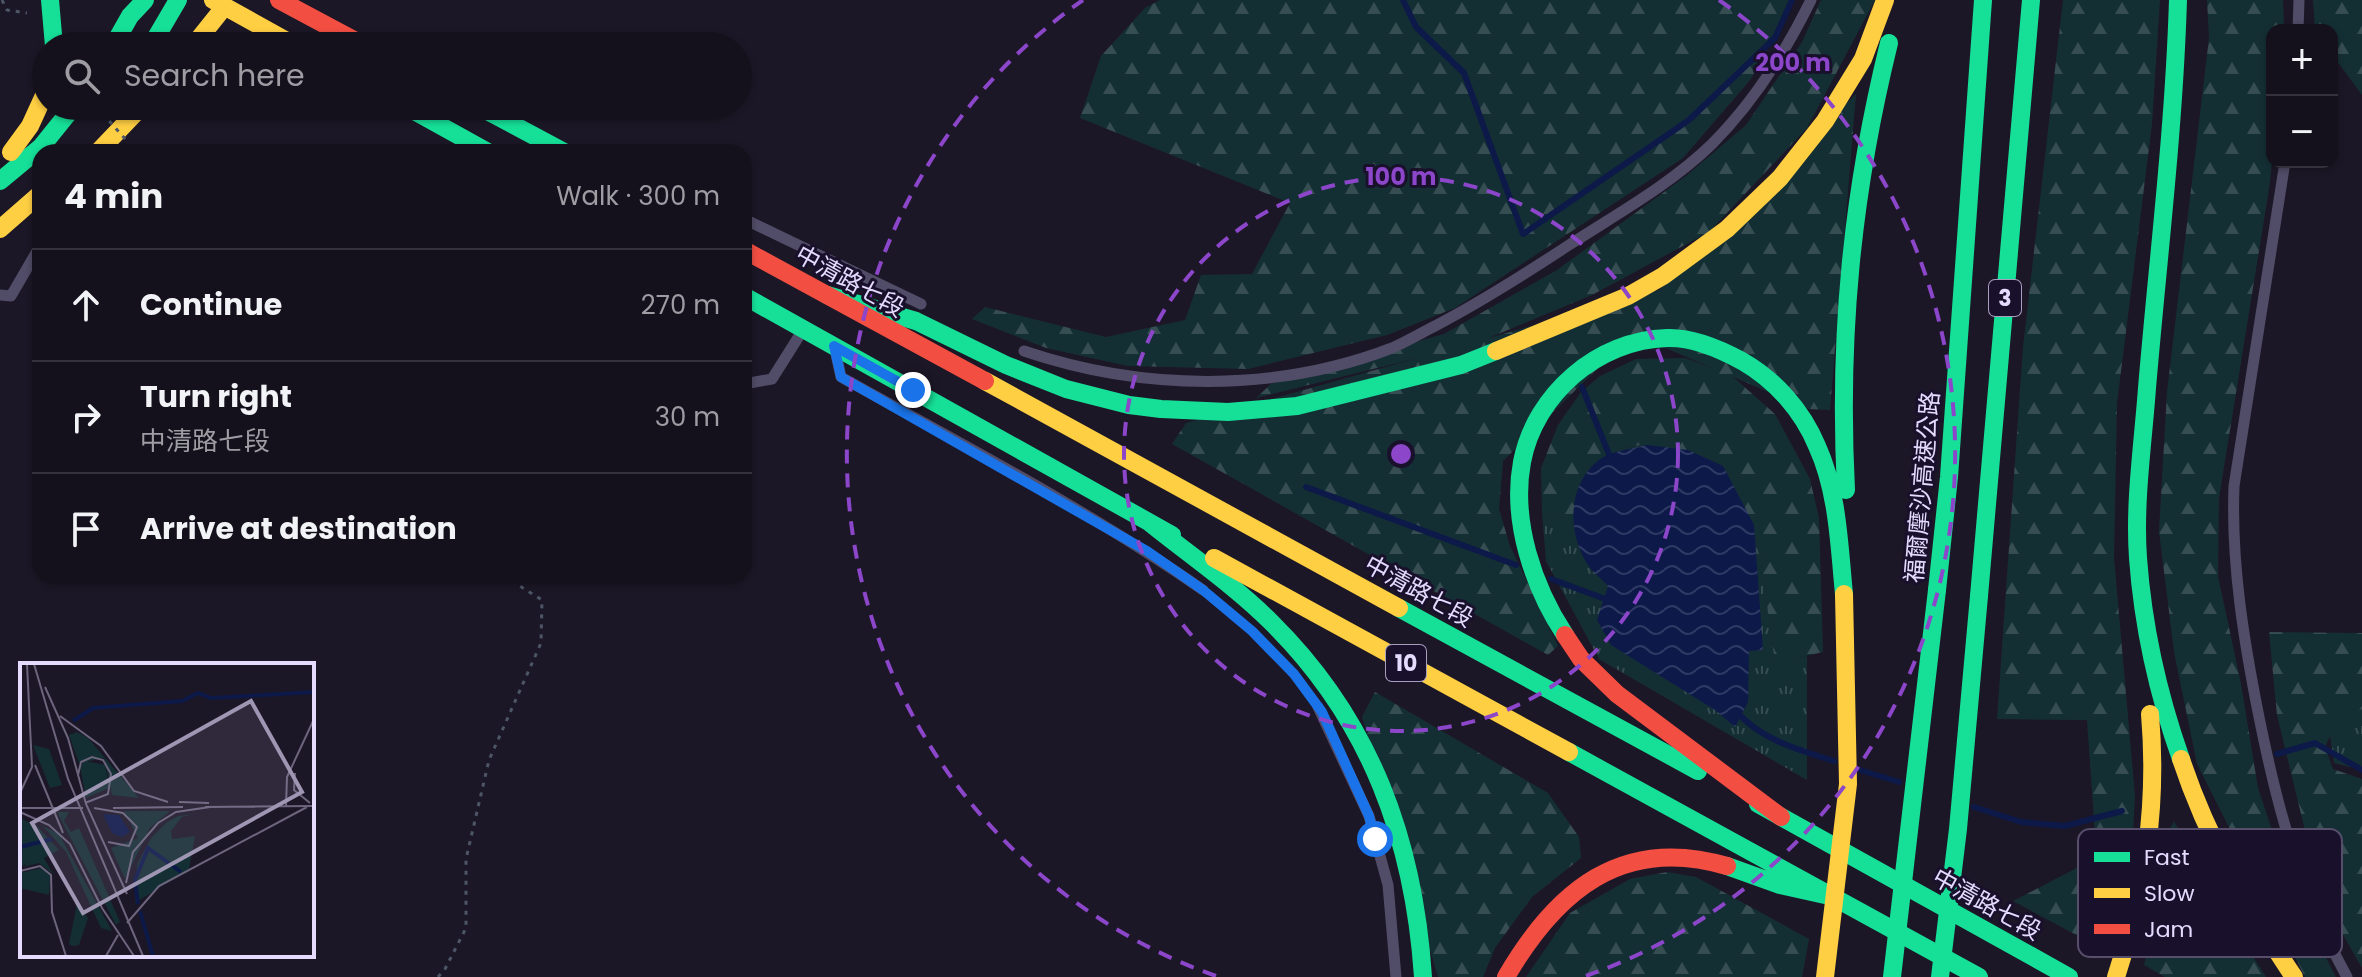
<!DOCTYPE html>
<meta charset="utf-8">
<style>
:root{--surface:#15111c;--page:#1e1a25;--text:#f1f3f6;--muted:#9d9da3;--line:#34313b}
body{margin:0;font-family:Poppins,"Noto Sans TC",sans-serif;background:var(--page);color:var(--text)}
.controls{position:absolute;right:24px;top:24px;display:grid;overflow:hidden;border-radius:16px;box-shadow:0 2px 6px #0004}
.controls button{width:72px;height:72px;display:grid;place-items:center;padding:0;border:0;border-bottom:2px solid var(--line);background:var(--surface);color:var(--text);font:40px sans-serif}
.stop{position:absolute;width:24px;height:24px;margin:-18px;border:6px solid #1a73e8;border-radius:50%;background:#fff}
.stop.end{background:#1a73e8;border-color:#fff;box-shadow:0 2px 8px #0008}
.list{margin:0;padding:0;list-style:none}
h2{display:flex;justify-content:space-between;align-items:center;height:104px;margin:0;padding:0 32px;font-size:34px}
h2 small{font-size:26px;font-weight:400;color:var(--muted)}
.list li{display:grid;grid-template-columns:52px 1fr auto;gap:24px;align-items:center;box-sizing:border-box;height:112px;padding:0 32px;border-top:2px solid var(--line)}
.list b{display:block;font-size:30px;white-space:nowrap}
.list p{margin:0;font-size:26px;white-space:nowrap;color:var(--muted)}
.list em{font-size:26px;font-style:normal;color:var(--muted)}
.icon{flex:none;width:44px;height:44px;fill:none;stroke:currentColor;stroke-width:2;stroke-linecap:round;stroke-linejoin:round}
.map{position:relative;flex:none;width:2362px;height:977px;overflow:hidden}
.search{position:absolute;background:var(--surface);box-shadow:0 2px 6px #0004;left:32px;top:32px;width:720px;height:88px;display:flex;align-items:center;gap:20px;box-sizing:border-box;padding:0 28px;border-radius:44px;color:var(--muted);font-size:30px}
.panel{position:absolute;background:var(--surface);box-shadow:0 2px 6px #0004;left:32px;top:144px;width:720px;height:440px;border-radius:24px}
.map>svg:first-child{display:block}
</style>
<div class="map">
<svg width="2362" height="977" viewBox="0 0 2362 977">
<defs>
<pattern id="grass-tufts" width="24" height="20" patternUnits="userSpaceOnUse" patternTransform="scale(2)"><rect width="24" height="20" fill="#142f34"/><path d="M3 7l-1-3M5 7V3M7 7l1-3M15 17l-1-3M17 17v-4M19 17l1-3" fill="none" stroke="#364d52"/></pattern>
<pattern id="forest-firs" width="22" height="20" patternUnits="userSpaceOnUse" patternTransform="scale(2)"><rect width="22" height="20" fill="#142f34"/><path d="M5 1l3.5 6h-7zM16 11l3.5 6h-7z" fill="#364d52"/></pattern>
<pattern id="water-waves" width="16" height="10" patternUnits="userSpaceOnUse" patternTransform="scale(2)"><rect width="16" height="10" fill="#0c1949"/><path d="M0 5q4-4 8 0t8 0" fill="none" stroke="#2f3a64"/></pattern>
</defs>
<rect width="100%" height="100%" fill="#1c1726"/>
<!-- grass -->
<path fill="url(#grass-tufts)" d="M1641,445L1683,453L1734,492L1758,541L1775,662L1807,656V780L1599,659L1546,561L1542,513L1569,523L1596,479L1618,449Z
M2362,663V770L2334,763L2321,673Z"/>
<!-- forest -->
<path fill="url(#forest-firs)" d="M1160,0H1794L1751,79L1683,158L1455,308L1387,335L1248,369L1128,366L1046,348L972,319L985,307L1106,337L1185,320L1201,275L1252,274L1290,203L1080,118L1101,56L1145,8Z
M1821,0H1875L1807,128L1709,232L1592,295L1474,344L1256,398L1274,381L1444,334L1557,270L1686,176L1746,125L1802,42Z
M2063,0H2160L2152,124L2117,403L2114,558L2135,796L2130,887L2108,952L2013,901L2075,869L2096,848L2087,720L1997,719L2023,347Z
M2207,0H2283L2284,30H2272V162L2269,189L2219,498L2218,576L2241,684L2258,788L2295,899L2336,977H2305L2197,764L2174,652L2159,531L2167,392L2209,38Z
M2313,0H2362V95L2332,54V30H2315Z
M1856,94L1830,410L1808,409L1633,334L1503,461L1499,509L1510,546L1558,646L1548,655L1172,444L1186,423L1659,290Z
M1685,358L1731,375L1775,414L1810,479L1819,518L1823,652L1775,663L1758,541L1734,492L1683,453L1641,445L1618,449L1596,479L1591,512L1570,524L1542,513L1541,468L1558,425L1581,392L1600,376L1636,359Z
M2269,632L2362,633V709L2338,719L2325,747L2333,769L2362,779V968L2341,931L2309,847L2277,715Z
M1375,692L1548,793L1579,837L1581,858L1532,897L1495,948L1483,977H1438L1362,717Z
M2174,821L2212,893L2266,977H2165L2144,965L2162,895L2166,837Z
M1667,872L1696,877L1809,939L1802,977H1526L1570,913L1630,879Z"/>
<!-- water -->
<path fill="url(#water-waves)" d="M1647,445L1688,450L1723,466L1754,525L1763,650L1749,651L1748,702L1735,727L1715,710L1611,645L1597,620L1608,586C1603,580 1595,574 1590,568C1567,537 1566,485 1599,460C1610,451 1633,449 1647,445Z"/>
<g fill="none" stroke-linecap="round" stroke-linejoin="round">
<!-- stream -->
<path stroke="#0c1949" stroke-width="6" d="M1403,0L1416,27L1464,73L1523,234L1689,120L1775,38L1792,0
M1582,387L1612,462
M1306,487L1516,565
M1551,579L1608,600
M1736,711C1761,740 1799,750 1834,761
M2277,754L2315,743L2362,770
M1860,770L1899,782
M1974,807L2021,822L2065,826L2122,811"/>
<!-- path -->
<path stroke="#4c5667" stroke-width="3" stroke-dasharray="4 6" stroke-linecap="butt" d="M2,0L7,10L27,13
M438,977L445,969L466,928V859L489,760L541,643L542,600L504,576"/>
<!-- lane -->
<path stroke="#514c67" stroke-width="11" d="M2298,30L2299,0
M2285,162L2234,486C2231,563 2244,642 2259,717C2278,811 2300,893 2347,977
M744,219L921,304
M0,295L11,296L40,246
M1024,351C1142,391 1275,393 1392,348C1406,342 1421,333 1435,326C1481,302 1525,274 1569,245C1617,214 1671,184 1712,144C1754,102 1785,53 1811,0
M836,354L841,377C963,445 1088,510 1203,590
M744,384L772,379L801,333
M1318,707L1369,816L1388,885L1396,977"/>
<!-- fast -->
<path stroke="#16e098" stroke-width="18" d="M50,0L54,46
M2178,0C2174,130 2158,258 2147,388C2143,444 2134,502 2138,558C2143,627 2158,694 2181,759
M113,46L130,16L145,0
M151,46L178,0
M405,106L488,152
M478,106L564,152
M0,181L41,147L74,106
M827,295L916,321L1006,365L1066,389L1129,405L1161,409L1228,412L1297,406L1461,365L1496,351
M744,296L1172,535
M1846,490C1838,336 1852,193 1889,43
M1150,523C1191,556 1235,586 1272,623C1371,721 1414,841 1423,977
M1937,590L1949,477L1983,0
M1979,596L2031,0
M1399,608L1698,771
M1565,635C1533,586 1511,521 1522,462C1535,394 1598,340 1667,338C1693,337 1720,349 1742,361C1775,380 1802,410 1817,446C1838,492 1839,544 1844,594
M1569,752L1979,977
M1758,804L2069,977
M1727,866L1780,885L1834,897"/>
<!-- slow -->
<path stroke="#ffcf43" stroke-width="18" d="M213,0L296,46
M193,46L225,6
M11,152L30,126L46,91
M98,152L142,106
M0,229L40,194
M1496,351L1628,296L1663,276L1727,229L1780,178L1825,121L1863,59L1885,0
M985,381L1399,608
M1214,558L1569,752
M2181,759C2207,838 2248,909 2294,977
M2116,977C2145,887 2158,809 2150,714"/>
<!-- jam -->
<path stroke="#f24e42" stroke-width="18" d="M279,0L365,46
M744,250L985,381
M1565,635L1581,659L1617,694L1781,817
M1506,977C1556,891 1622,835 1727,866"/>
<!-- path-bridge -->
<path stroke="#4c5667" stroke-width="3" stroke-dasharray="4 6" stroke-linecap="butt" d="M96,106L127,141"/>
<!-- fast-bridge -->
<path stroke="#16e098" stroke-width="18" d="M1892,977L1937,590
M1940,977L1958,829L1979,596"/>
<!-- slow-bridge -->
<path stroke="#ffcf43" stroke-width="18" d="M1825,977L1848,784L1844,594"/>
</g>
<g fill="none" stroke-linecap="round" stroke-linejoin="round">
<!-- route -->
<path stroke="#1a73e8" stroke-width="10" d="M913,390L834,346L841,377L1147,551L1203,590L1252,631L1294,674L1322,712L1369,816L1375,839"/>
</g>
<!-- distance rings -->
<g fill="none" stroke="#8b46c9" stroke-width="4" stroke-dasharray="14 10">
<circle cx="1401" cy="454" r="277"/>
<path d="M1216 976A554 554 0 0 1 1083 0M1719 0A554 554 0 0 1 1586 976"/>
</g>
<g text-anchor="middle" dominant-baseline="central" stroke-width="6" stroke-linejoin="round" paint-order="stroke">
<!-- shield labels -->
<g fill="#19112c" stroke="#a79ec0" stroke-width="2">
<rect x="1989" y="280" width="32" height="36" rx="6"/>
<rect x="1386" y="645" width="40" height="36" rx="6"/>
</g>
<g font-size="22" font-weight="bold" fill="#e4dbff">
<text x="2005" y="298">3</text>
<text x="1406" y="663">10</text>
</g>
<!-- street labels -->
<g font-size="24" fill="#e4dbff" stroke="#19112c">
<text transform="translate(850 281) rotate(29)">中清路七段</text>
<text transform="translate(1922 487) rotate(-85)">福爾摩沙高速公路</text>
<text transform="translate(1419 591) rotate(29)">中清路七段</text>
<text transform="translate(1987 904) rotate(29)">中清路七段</text>
</g>
</g>
<!-- overview -->
<g transform="translate(20 663)">
<rect width="294" height="294" fill="#1c1726"/>
<path d="M26,178L32,186L0,204V185Z" fill="#142f34"/>
<path d="M57,69L68,75L119,135L92,132L84,95L59,100L49,72ZM13,82L29,86L42,122L30,125ZM65,98L85,102L89,125L66,135L60,103ZM104,148H150L130,165L105,216L91,185L118,175ZM37,149H49L44,158L51,169L59,165L100,259L96,262ZM174,151L162,154L151,168L152,176L175,173L169,206L115,240L117,201L131,175L147,159L158,153ZM0,155L17,163L39,187L24,195L33,211L19,200L3,204L28,182L26,177L0,183ZM23,163L39,171L92,268L81,265L46,189ZM21,205L30,211L29,232L0,225V210ZM57,241L68,255L59,282L53,283L49,281Z" fill="#142f34"/>
<path d="M83,151L99,152L110,169L102,174L92,170Z" fill="#0c1949"/>
<path fill="none" stroke="#0c1949" stroke-width="4" d="M53,58L73,45L162,38L178,30L191,35L294,29M0,184L32,176M118,241L115,217L128,185L161,209M120,248L133,293"/>
<path fill="none" stroke="#6c657d" stroke-width="2" d="M14,1L48,116L123,293M25,24L48,75L66,141L107,231M40,53L81,83L114,128L148,139M15,102L43,170M275,110L274,127L290,140M58,112L61,99L72,94L83,97L91,111L88,131L65,140M0,130L12,104L7,1M159,139L189,140M266,143L267,114L294,56M185,144L294,143M0,145H63M74,145L103,150L117,164L109,183L88,179M93,145L163,144M0,149L29,162L50,181L82,245L114,293M0,208L20,203L31,212L32,249L46,293M106,220L113,189L138,160L156,149L190,144M107,260L139,223L287,144M86,293L98,272"/>
<path fill="#9e96b3" fill-opacity="0.15" stroke="#9e96b3" stroke-width="4" d="M231,38L282,129L63,250L12,160Z"/>
<rect width="294" height="294" fill="none" stroke="#e4dbff" stroke-width="4"/>
</g>
<!-- legend -->
<rect x="2078" y="829" width="264" height="128" rx="12" fill="#19112c" stroke="#564e6b" stroke-width="2"/>
<rect x="2094" y="852" width="36" height="10" fill="#16e098"/>
<rect x="2094" y="888" width="36" height="10" fill="#ffcf43"/>
<rect x="2094" y="924" width="36" height="10" fill="#f24e42"/>
<g font-size="22" fill="#e4dbff">
<text x="2144" y="865">Fast</text>
<text x="2144" y="901">Slow</text>
<text x="2144" y="937">Jam</text>
</g>
<circle cx="1401" cy="454" r="12" fill="#8b46c9" stroke="#19112c" stroke-width="4"/>
<g font-size="24" text-anchor="middle" font-weight="bold" fill="#8b46c9" stroke="#19112c" stroke-width="6" stroke-linejoin="round" paint-order="stroke">
<text x="1793" y="71">200 m</text>
<text x="1401" y="185">100 m</text>
</g>
</svg>
<div class="controls">
<button>+</button>
<button>−</button>
</div>
<div class="stop" style="left:1375px;top:839px"></div>
<div class="stop end" style="left:913px;top:390px"></div>
<div class="search"><svg class="icon" aria-label="search" viewBox="0 0 24 24"><circle cx="10" cy="10" r="6"/><path d="M15 15l6 6"/></svg>Search here</div>
<section class="panel">
<h2>4 min<small>Walk · 300 m</small></h2>
<ul class="list">
<li><svg class="icon" aria-label="ahead" viewBox="0 0 24 24"><path d="M12 20V5M6 11l6-6 6 6"/></svg><div><b>Continue</b></div><em>270 m</em></li>
<li><svg class="icon" aria-label="right" viewBox="0 0 24 24"><path d="M7 20v-9h11M14 6l5 5-5 5"/></svg><div><b>Turn right</b><p>中清路七段</p></div><em>30 m</em></li>
<li><svg class="icon" aria-label="arrive" viewBox="0 0 24 24"><path d="M6 21V4h12l-3 4 3 4H6"/></svg><div><b>Arrive at destination</b></div></li>
</ul>
</section>
</div>
